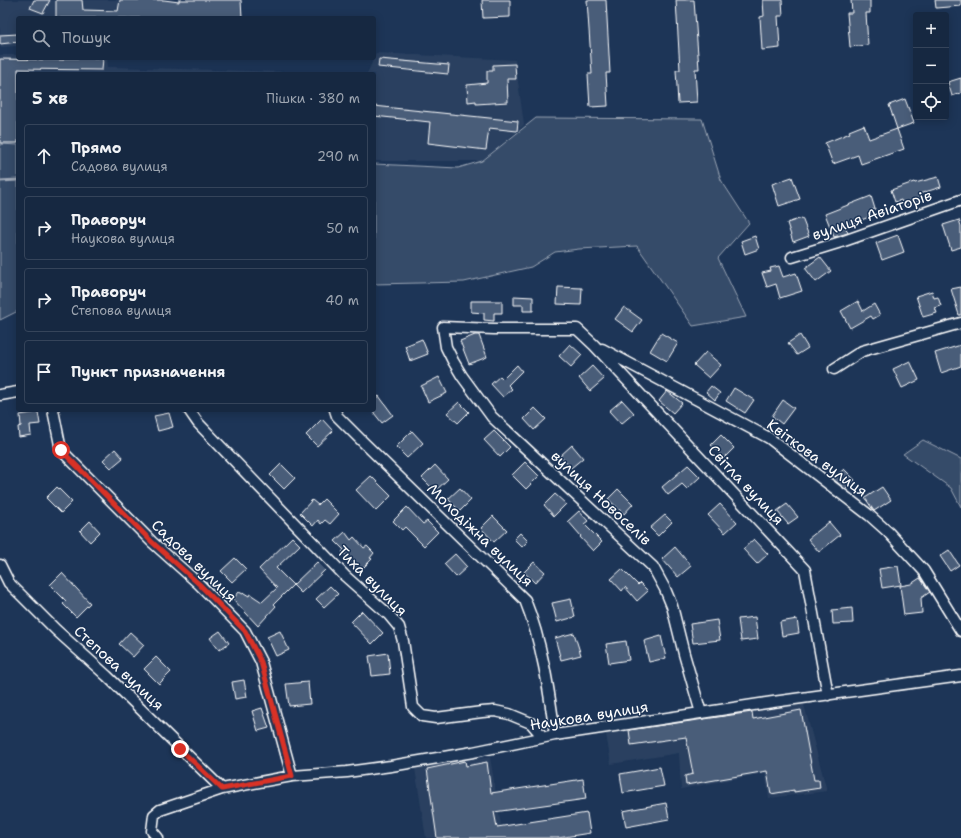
<!DOCTYPE html>
<html lang="uk">
<meta charset="utf-8">
<style>
:root{--surface:#162841;--page:#1f3048;--text:#f1f3f6;--muted:#9ea6b1;--line:#35445a}
body{margin:0;font-family:"Shantell Sans",sans-serif;background:var(--page);color:var(--text)}
.controls{position:absolute;right:12px;top:12px;display:grid;overflow:hidden;border-radius:4px;box-shadow:0 2px 10px #0003}
.controls button{width:36px;height:36px;display:grid;place-items:center;padding:0;border:0;border-bottom:1px solid var(--line);background:var(--surface);color:var(--text);font:20px sans-serif}
.stop{position:absolute;width:12px;height:12px;margin:-9px;border:3px solid #d93025;border-radius:50%;background:#fff}
.stop.end{background:#d93025;border-color:#fff;box-shadow:0 1px 4px #0008}
.list{margin:0;padding:0;list-style:none}
h2{display:flex;justify-content:space-between;align-items:center;height:52px;margin:0;padding:0 16px;font-size:17px}
h2 small{font-size:13px;font-weight:400;color:var(--muted)}
.list li{display:grid;grid-template-columns:26px 1fr auto;gap:12px;align-items:center;box-sizing:border-box;height:64px;margin:0 8px 8px;padding:0 8px;border:1px solid var(--line);border-radius:4px}
.list b{display:block;font-size:15px;white-space:nowrap}
.list p{margin:0;font-size:13px;white-space:nowrap;color:var(--muted)}
.list em{font-size:13px;font-style:normal;color:var(--muted)}
.icon{flex:none;width:22px;height:22px;fill:none;stroke:currentColor;stroke-width:2;stroke-linecap:round;stroke-linejoin:round}
.map{position:relative;flex:none;width:961px;height:838px;overflow:hidden}
.search{position:absolute;background:var(--surface);box-shadow:0 2px 10px #0003;left:16px;top:16px;width:360px;height:44px;display:flex;align-items:center;gap:10px;box-sizing:border-box;padding:0 14px;border-radius:4px;color:var(--muted);font-size:15px}
.panel{position:absolute;background:var(--surface);box-shadow:0 2px 10px #0003;left:16px;top:72px;width:360px;height:340px;border-radius:4px}
.map>svg:first-child{display:block}
</style>
<div class="map">
<svg width="961" height="838" viewBox="0 0 961 838">
<rect width="100%" height="100%" fill="#1d3557"/>
<filter id="ink" filterUnits="userSpaceOnUse"><feTurbulence type="fractalNoise" baseFrequency=".025" numOctaves="2"/><feDisplacementMap in="SourceGraphic" scale="8" xChannelSelector="R" yChannelSelector="G"/><feConvolveMatrix kernelMatrix="1 2 1 2 8 2 1 2 1" color-interpolation-filters="sRGB"/></filter>
<g filter="url(#ink)">
<!-- built -->
<path fill="#2a4161" d="M0,0H169L167,18H18V46L0,47Z
M376,53L515,60L524,125L482,161H374V74H367Z
M0,55H18V58H107L108,67L356,74H18V143H0Z
M804,705L827,791L769,798L765,773L681,789L679,753L611,764L606,734L717,714Z
M490,757L503,838H426L415,768Z"/>
<!-- green -->
<path fill="#364b69" stroke="#9aa5b4" d="M536,118L702,119L721,180L749,223L718,258L746,317L693,326L637,246L579,249L555,252L531,267L464,282L374,284V164L458,168L482,161Z
M0,144L18,145V311L0,320Z
M923,440L961,459V507L951,488L903,454Z"/>
<g fill="none" stroke-linecap="round" stroke-linejoin="round">
<!-- stream -->
<path stroke="#a0aab8" stroke-width="3" d="M0,181L18,180"/>
</g>
<!-- building -->
<path fill="#4a5d79" stroke="#fff" d="M34,0H50L43,13L30,8Z
M56,0H82L83,10L118,11L120,0H164L179,2V0H241L242,18H56Z
M482,0H510V17L483,18Z
M587,0H606L610,73H606L608,106L590,107L588,74H592Z
M676,0H694L699,69H695L697,102L678,103L676,70H680Z
M763,0H782L783,16H778L780,48L762,50L760,17L764,16Z
M851,0H870V13H866L868,45L850,47L847,13H852Z
M935,0H961V6L936,8Z
M18,34V42L0,44V35Z
M64,58H103L102,70L18,69V143H0V59L64,60Z
M379,59L449,65L448,74L378,67Z
M515,64L516,79H507L508,102L476,104V101L468,102L467,85L487,83V71H493V65Z
M961,78V93L952,96L948,82Z
M905,99L914,123L897,129L889,105Z
M374,106L518,121L517,131L489,128L486,150L428,143L430,122L374,116Z
M864,125L869,139L897,129L904,149L861,164L858,155L833,164L825,143L850,133L849,131Z
M792,177L800,199L779,206L772,184Z
M938,177L941,187L919,194L921,201L904,207L901,200L895,202L891,190L914,182L915,183Z
M871,196L875,209L870,211L872,216L845,226L848,233L834,237L825,214Z
M802,218L809,236L793,242L787,223Z
M959,220L961,226V247L951,250L943,225Z
M898,235L904,252L882,260L876,243Z
M755,236L759,249L745,254L741,241Z
M820,257L831,271L816,282L805,268Z
M779,266L783,277L796,273L802,291L780,298L776,284L767,287L762,273L771,271L770,268Z
M558,287L582,288L581,305L557,304Z
M961,287V315H959L951,289Z
M932,291L934,298L938,297L941,306L935,308L937,313L923,317L916,296Z
M514,296L533,297V311H523V305H514Z
M471,301H502V313H494V321L484,320V313L471,312Z
M858,301L863,311L874,304L880,315L873,319L871,316L850,328L841,311Z
M624,307L642,320L633,332L615,319Z
M661,333L678,343L667,361L650,351Z
M475,335H479L487,357L469,364L460,341Z
M800,335L808,348L797,355L788,343Z
M422,339L428,354L410,361L405,346Z
M570,344L582,355L571,367L559,356Z
M961,345V366L941,373L935,353Z
M706,352L721,365L709,378L694,365Z
M910,361L919,380L902,388L893,369Z
M517,365L522,371L508,385L512,389L503,397L491,384L500,376L503,379Z
M592,366L604,379L590,391L579,378Z
M439,377L447,393L428,402L421,386Z
M711,386L720,393L715,400L706,392Z
M734,388L754,400L745,413L726,401Z
M667,391L682,403L673,413L659,401Z
M379,396L393,415L382,423L374,413V399Z
M622,400L634,413L621,424L609,411Z
M783,400L794,408L782,424L772,416Z
M459,402L469,412L458,423L447,413Z
M535,408L546,419L534,430L524,419Z
M38,412L40,424L30,425L31,435L19,437L18,427L21,426L20,415Z
M169,413L173,427L158,431L154,416Z
M322,419L333,431L317,446L306,435Z
M412,431L423,443L407,458L396,447Z
M494,431L510,447L500,457L484,440Z
M721,435L734,448L724,458L711,445Z
M572,445L583,458L571,468L560,456Z
M115,449L123,458L111,468L103,460Z
M525,462L539,476L526,489L512,475Z
M281,464L295,478L284,489L270,475Z
M435,465L448,479L435,491L422,478Z
M688,465L700,477L687,489L682,484L668,495L662,487Z
M844,469L855,480L845,489L833,479Z
M371,476L391,496L376,511L356,490Z
M57,487L72,502L61,513L46,498Z
M882,487L891,500L874,511L865,498Z
M460,488L471,500L460,511L448,499Z
M618,489L633,504L624,514L608,499Z
M555,494L566,504L554,516L544,505Z
M324,499L339,514L330,524L325,520L321,524L318,520L313,526L300,513L312,500L318,505Z
M720,504L737,522L725,533L708,515Z
M787,504L798,517L788,524L777,511Z
M407,507L423,524L427,521L438,532L424,546L405,527L402,530L393,521Z
M579,511L588,521L584,524L602,542L593,551L580,537L581,536L568,521Z
M665,515L672,522L658,536L650,528Z
M493,516L507,530L494,542L481,528Z
M90,521L100,532L90,542L80,531Z
M829,522L840,535L819,552L808,539Z
M345,532L351,540L354,537L364,548L367,546L374,553L370,558L372,559L361,570L342,552L344,550L335,541Z
M520,533L528,541L522,547L514,539Z
M292,537L300,545L276,568L293,585L274,604L276,606L258,626L233,599L239,592L243,594L244,593L249,596L250,594L262,602L277,588L259,569Z
M754,539L768,554L757,564L743,549Z
M675,547L691,566L678,577L662,559Z
M949,550L959,565L950,571L940,556Z
M455,554L467,567L456,577L444,564Z
M235,558L246,569L232,582L221,571Z
M317,562L325,570L301,593L293,585Z
M534,562L545,572L535,583L524,572Z
M898,566L901,585L882,588L879,569Z
M622,569L638,585L640,583L648,591L637,601L625,587L622,591L611,579Z
M62,573L90,603L76,617L63,604L66,601L50,585Z
M920,578L930,592L921,598L922,613L904,615L900,586L911,584Z
M330,586L338,594L324,607L316,599Z
M571,599L575,617L557,622L552,603Z
M852,608L853,623L833,624L832,610Z
M362,611L383,633L372,644L351,622Z
M755,617L758,639L741,641L738,619Z
M797,619L799,633L782,636L780,622Z
M717,620L720,640L693,643L690,624Z
M220,631L229,643L219,650L210,638Z
M280,631L289,650L276,656L267,637Z
M130,632L144,645L133,657L119,644Z
M574,633L581,655L561,660L555,638Z
M661,636L666,658L649,662L644,641Z
M626,641L629,660L609,663L606,644Z
M388,653L390,674L372,676L369,656Z
M156,657L171,672L159,684L144,669Z
M244,680L247,697L235,699L232,682Z
M308,682L310,704L289,706L286,684Z
M262,708L269,728L258,731L252,711Z
M801,710L814,780H819L820,788L794,792V790L771,794L767,771L686,785L685,776L693,774L686,737L631,745L629,730L752,712L753,719Z
M465,761L466,766L487,762L491,793L583,779L586,799L494,812L497,827L587,813L590,833L558,838H437L427,769Z
M660,767L664,786L623,793L620,774Z
M666,803L669,819L626,827L623,811Z"/>
<g fill="none" stroke-linecap="round" stroke-linejoin="round">
<!-- minor casing -->
<g stroke="#fff" stroke-width="13">
<path id="minor" d="M792,257L841,242L961,200
M602,349L769,438L869,515L888,532L924,571L961,631
M834,369L862,351L961,323
M0,395L18,392
M53,410L61,450L152,542L199,584L245,631L261,662L292,776
M189,410L198,423L345,576L389,615L399,627L403,641L413,707L422,716L436,718L482,712L495,711L509,714L531,723L543,737
M335,410L337,416L360,439L525,600C542,642 549,690 555,735
M0,565L9,583L56,630L107,676L222,789
M701,713L684,654L672,606L665,589L653,567L492,417L462,376L453,361L446,347L443,327L494,329H577L594,345L805,570L828,695
M158,838L152,831L154,815L160,810L222,789L292,776L347,772L391,766L473,752L555,735L773,702L961,676"/>
</g>
<!-- minor -->
<use href="#minor" stroke="#1d3557" stroke-width="10"/>
</g>
</g>
<g fill="none" stroke-linecap="round" stroke-linejoin="round" filter="url(#ink)">
<!-- route -->
<path stroke="#d93025" stroke-width="5" d="M61,450L152,542L199,584L245,631L261,662L292,776L222,789L180,749"/>
</g>
<g text-anchor="middle" dominant-baseline="central" stroke-width="3" stroke-linejoin="round" paint-order="stroke">
<!-- street labels -->
<g font-size="15" fill="#fff" stroke="#1d3557">
<text transform="translate(872 215) rotate(-19)">вулиця Авіаторів</text>
<text transform="translate(817 458) rotate(36)">Квіткова вулиця</text>
<text transform="translate(746 485) rotate(47)">Світла вулиця</text>
<text transform="translate(601 498) rotate(43)">вулиця Новоселів</text>
<text transform="translate(480 535) rotate(44)">Молодіжна вулиця</text>
<text transform="translate(194 561) rotate(44)">Садова вулиця</text>
<text transform="translate(372 581) rotate(45)">Тиха вулиця</text>
<text transform="translate(119 668) rotate(43)">Степова вулиця</text>
<text transform="translate(589 716) rotate(-9)">Наукова вулиця</text>
</g>
</g>
</svg>
<div class="controls">
<button>+</button>
<button>−</button>
<button><svg class="icon" aria-label="locate" viewBox="0 0 24 24"><circle cx="12" cy="12" r="6"/><path d="M12 2v4M12 18v4M2 12h4M18 12h4"/></svg></button>
</div>
<div class="stop" style="left:61px;top:450px"></div>
<div class="stop end" style="left:180px;top:749px"></div>
<div class="search"><svg class="icon" aria-label="search" viewBox="0 0 24 24"><circle cx="10" cy="10" r="6"/><path d="M15 15l6 6"/></svg>Пошук</div>
<section class="panel">
<h2>5 хв<small>Пішки · 380 m</small></h2>
<ul class="list">
<li><svg class="icon" aria-label="ahead" viewBox="0 0 24 24"><path d="M12 20V5M6 11l6-6 6 6"/></svg><div><b>Прямо</b><p>Садова вулиця</p></div><em>290 m</em></li>
<li><svg class="icon" aria-label="right" viewBox="0 0 24 24"><path d="M7 20v-9h11M14 6l5 5-5 5"/></svg><div><b>Праворуч</b><p>Наукова вулиця</p></div><em>50 m</em></li>
<li><svg class="icon" aria-label="right" viewBox="0 0 24 24"><path d="M7 20v-9h11M14 6l5 5-5 5"/></svg><div><b>Праворуч</b><p>Степова вулиця</p></div><em>40 m</em></li>
<li><svg class="icon" aria-label="arrive" viewBox="0 0 24 24"><path d="M6 21V4h12l-3 4 3 4H6"/></svg><div><b>Пункт призначення</b></div></li>
</ul>
</section>
</div>
